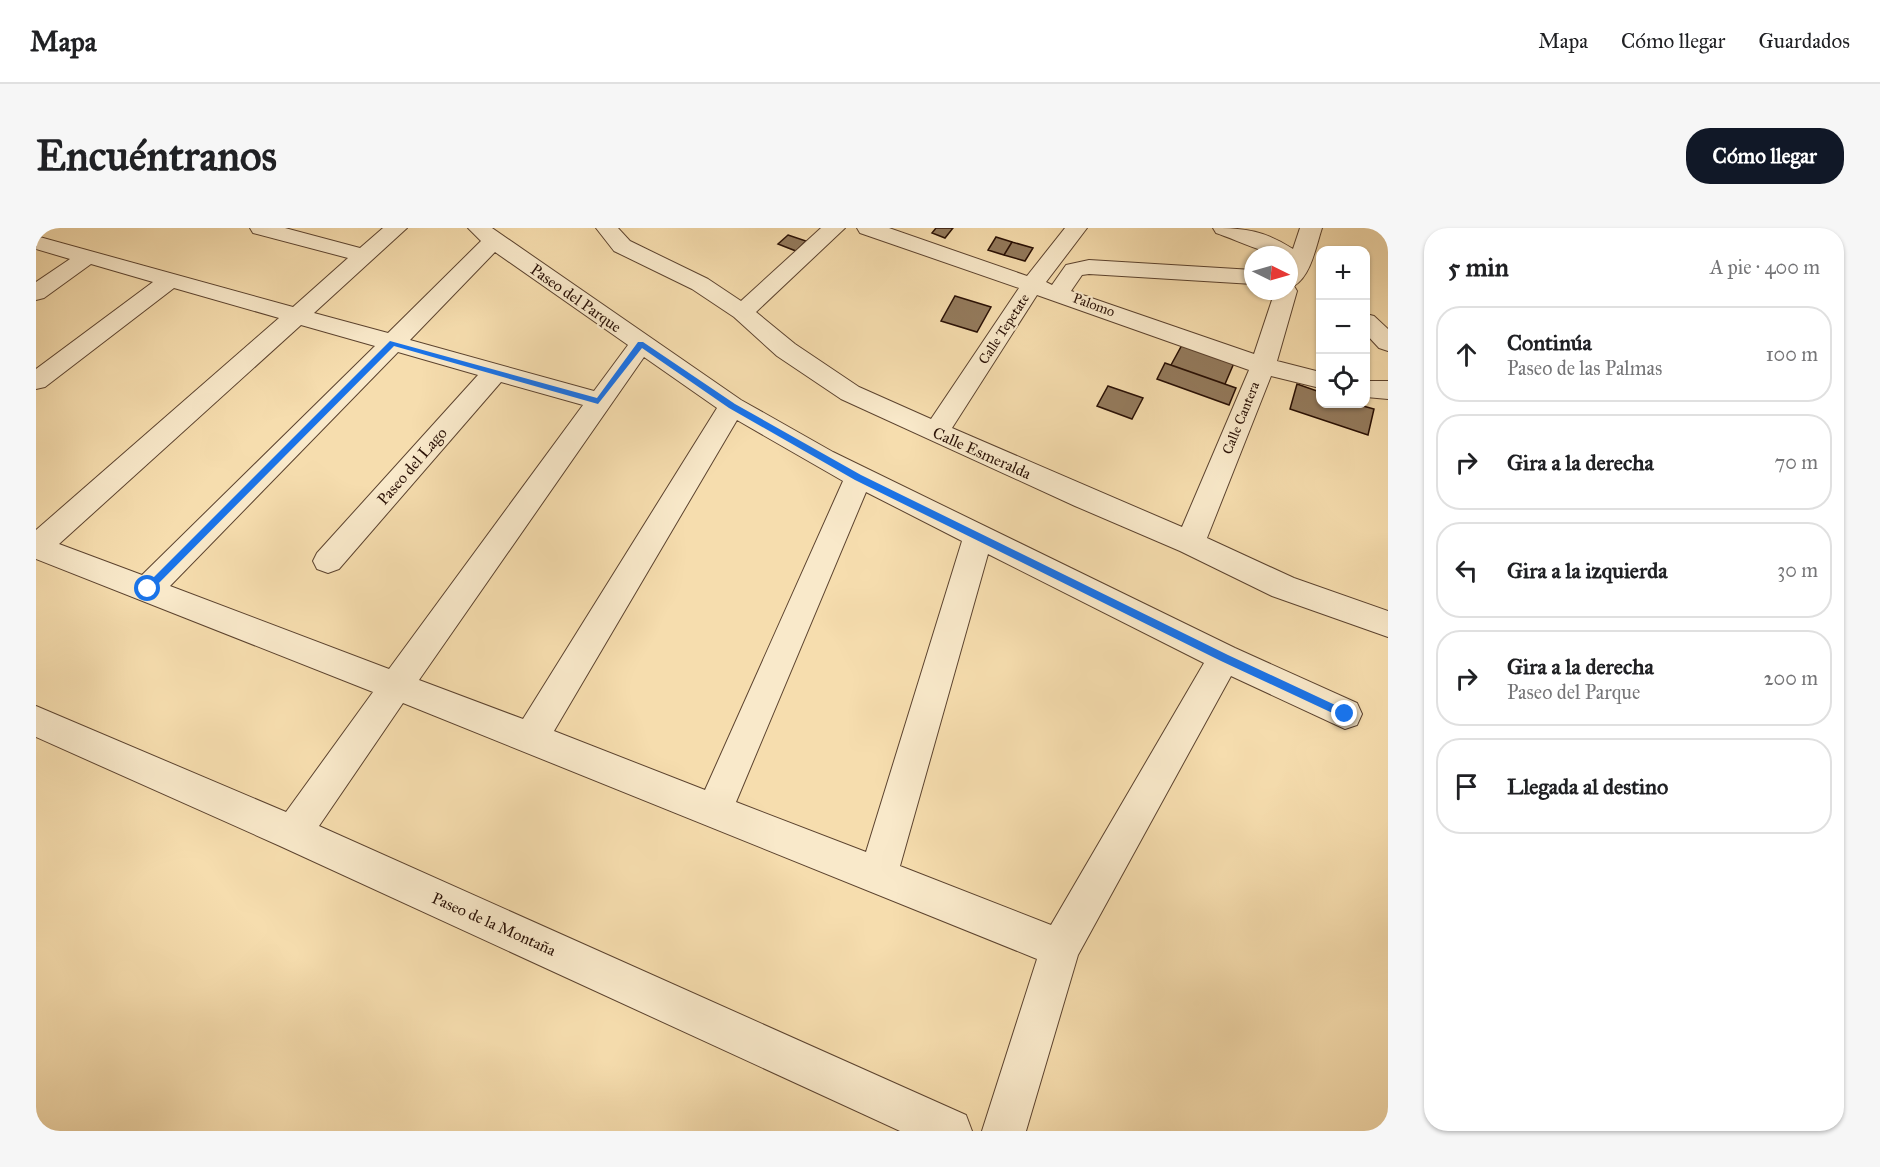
<!DOCTYPE html>
<html lang="es">
<meta charset="utf-8">
<style>
:root{--surface:#fff;--page:#f6f6f6;--text:#202124;--muted:#757577;--line:#e0e0e0;--accent:#111827}
body{margin:0;font-family:"IM FELL Great Primer",serif;background:var(--page);color:var(--text)}
.controls{position:absolute;right:18px;top:18px;display:grid;overflow:hidden;border-radius:12px;box-shadow:0 2px 4px #0004}
.controls button{width:54px;height:54px;display:grid;place-items:center;padding:0;border:0;border-bottom:2px solid var(--line);background:var(--surface);color:var(--text);font:30px sans-serif}
.compass{position:absolute;left:1208px;top:18px;width:54px;height:54px;border-radius:50%;background:var(--surface);box-shadow:0 2px 4px #0004;rotate:95deg}
.stop{position:absolute;width:18px;height:18px;margin:-14px;border:4px solid #1a73e8;border-radius:50%;background:#fff}
.stop.end{background:#1a73e8;border-color:#fff;box-shadow:0 2px 6px #0008}
.list{margin:0;padding:0;list-style:none}
h2{display:flex;justify-content:space-between;align-items:center;height:78px;margin:0;padding:0 24px;font-size:26px}
h2 small{font-size:20px;font-weight:400;color:var(--muted)}
.list li{display:grid;grid-template-columns:39px 1fr auto;gap:18px;align-items:center;box-sizing:border-box;height:96px;margin:0 12px 12px;padding:0 12px;border:2px solid var(--line);border-radius:24px}
.list b{display:block;font-size:22px;white-space:nowrap}
.list p{margin:0;font-size:20px;white-space:nowrap;color:var(--muted)}
.list em{font-size:20px;font-style:normal;color:var(--muted)}
.icon{flex:none;width:33px;height:33px;fill:none;stroke:currentColor;stroke-width:2;stroke-linecap:round;stroke-linejoin:round}
.map{position:relative;flex:none;width:1352px;height:903px;overflow:hidden;border-radius:24px}
header{display:flex;align-items:center;gap:36px;box-sizing:border-box;height:84px;padding:0 30px;background:var(--surface);border-bottom:2px solid var(--line)}
header strong{font-size:28px}
nav{display:flex;gap:33px;margin-inline-start:auto;font-size:21px}
.intro{display:flex;align-items:center;justify-content:space-between;box-sizing:border-box;height:144px;padding:0 36px}
h1{margin:0;font-size:42px}
.button{padding:15px 27px;border-radius:24px;background:var(--accent);color:#fff;font-size:21px;font-weight:700}
main{display:flex;gap:36px;padding:0 36px}
aside{flex:1;background:var(--surface);border-radius:24px;box-shadow:0 2px 4px #0004}
.map>svg:first-child{display:block}
</style>
<header>
<strong>Mapa</strong>
<nav><a>Mapa</a><a>Cómo llegar</a><a>Guardados</a></nav>
</header>
<div class="intro"><h1>Encuéntranos</h1><a class="button">Cómo llegar</a></div>
<main>
<div class="map">
<svg width="1352" height="903" viewBox="0 0 1352 903">
<rect width="100%" height="100%" fill="#f6ddae"/>
<filter id="stains"><feTurbulence type="fractalNoise" baseFrequency=".00333" numOctaves="4"/><feColorMatrix values="0 0 0 0 .2 0 0 0 0 .09 0 0 0 0 .02 0 0 0 .5 -.17"/></filter>
<radialGradient id="worn" r=".72"><stop offset=".6" stop-color="#630" stop-opacity="0"/><stop offset="1" stop-color="#630" stop-opacity=".3"/></radialGradient>
<!-- building -->
<path fill="#947b5d" stroke="#291005" stroke-width="1.5" d="M900,0H917L909,10L896,5Z
M752,7L770,13L760,23L742,16Z
M960,9L976,14L968,27L952,22Z
M976,14L997,20L989,33L968,27Z
M919,68L955,79L941,104L905,93Z
M1146,117L1198,135L1189,156L1135,137Z
M1129,135L1200,160L1193,177L1121,151Z
M1261,156L1284,164V176H1320L1338,181L1332,207L1254,181Z
M1072,158L1107,170L1096,191L1061,178Z"/>
<g fill="none" stroke-linecap="round" stroke-linejoin="round">
<!-- minor casing -->
<g stroke="#5c432f" stroke-width="2">
<path id="minor" d="M214,0H249L324,20L347,0H371L278,85L352,105L445,13L432,0H456L705,172L797,224L1199,420L1321,475L1326,486L1321,497L1309,501L1195,448L1042,727L990,903H946L1001,731L367,475L283,598L930,887L936,903H864L244,618L0,509V478L250,584L337,464L0,331V302L243,90L138,60L9,159L0,161V141L117,54L55,36L8,70L0,72V54L34,31L0,21V8L257,79L312,30L217,5ZM459,24L592,117L558,163L374,112ZM265,97L339,118L106,347L23,316ZM362,124L442,147L281,325L277,333L281,341L292,345L303,341L465,154L547,177L353,441L134,358ZM608,129L681,180L487,491L383,452ZM701,192L807,253L669,562L518,503ZM830,264L926,313L830,624L700,574ZM952,326L1168,435L1015,697L864,638Z
M560,0H582L594,13L672,51L705,73L785,0H809L720,84L759,116L823,159L895,191L983,60L824,5L821,0H853L991,48L1029,0H1051L1010,54L1016,57L1030,37L1053,32L1217,42V56L1053,46L1046,47L1035,63L1218,126L1239,63H1253V27C1229,27 1204,13 1180,5L1177,0C1210,0 1229,3 1257,21L1264,0H1286C1280,18 1275,48 1258,58L1261,63L1241,133L1284,144V160L1235,148L1171,310L1258,350L1352,383V409L1236,368L1144,323L1039,278L805,171L741,128L698,89L656,61L578,23ZM1001,67L1213,142L1146,299L916,200Z
M1330,86L1338,88L1352,101V123L1343,120L1330,106Z
M1330,153H1352V171L1330,169Z"/>
</g>
<!-- minor -->
<use href="#minor" fill="#f9e9ca" fill-rule="evenodd"/>
</g>
<!-- route -->
<path fill="#1a73e8" d="M354,113L561,170L602,114H607L699,176L825,247L1192,427L1312,483L1314,486L1312,489H1305L1185,433L819,252L693,180L606,120L562,176L358,118L115,363H109V358Z"/>
<g text-anchor="middle" dominant-baseline="central" stroke-width="4.5" stroke-linejoin="round" paint-order="stroke">
<!-- far-street labels -->
<g font-size="14" fill="#291005" stroke="#f9e9ca">
<text transform="translate(1058 77) rotate(20)">Palomo</text>
<text transform="translate(968 101) rotate(-57)">Calle Tepetate</text>
<text transform="translate(1205 190) rotate(-68)">Calle Cantera</text>
</g>
<!-- street labels -->
<g font-size="16" fill="#291005" stroke="#f9e9ca">
<text transform="translate(540 70) rotate(35)">Paseo del Parque</text>
<text transform="translate(946 225) rotate(24)">Calle Esmeralda</text>
<text transform="translate(376 238) rotate(-49)">Paseo del Lago</text>
<text transform="translate(458 696) rotate(24)">Paseo de la Montaña</text>
</g>
</g>
<rect width="100%" height="100%" filter="url(#stains)"/>
<rect width="100%" height="100%" fill="url(#worn)"/>
</svg>
<div class="controls">
<button>+</button>
<button>−</button>
<button><svg class="icon" aria-label="locate" viewBox="0 0 24 24"><circle cx="12" cy="12" r="6"/><path d="M12 2v4M12 18v4M2 12h4M18 12h4"/></svg></button>
</div>
<svg class="compass" viewBox="-18 -18 36 36"><path d="M0-13l5 13h-10z" fill="#e53935"/><path d="M0 13l5-13h-10z" fill="#757577"/></svg>
<div class="stop" style="left:112px;top:361px"></div>
<div class="stop end" style="left:1309px;top:486px"></div>
</div>
<aside>
<h2>5 min<small>A pie · 400 m</small></h2>
<ul class="list">
<li><svg class="icon" aria-label="ahead" viewBox="0 0 24 24"><path d="M12 20V5M6 11l6-6 6 6"/></svg><div><b>Continúa</b><p>Paseo de las Palmas</p></div><em>100 m</em></li>
<li><svg class="icon" aria-label="right" viewBox="0 0 24 24"><path d="M7 20v-9h11M14 6l5 5-5 5"/></svg><div><b>Gira a la derecha</b></div><em>70 m</em></li>
<li><svg class="icon" aria-label="left" viewBox="0 0 24 24"><path d="M17 20v-9H6M10 6l-5 5 5 5"/></svg><div><b>Gira a la izquierda</b></div><em>30 m</em></li>
<li><svg class="icon" aria-label="right" viewBox="0 0 24 24"><path d="M7 20v-9h11M14 6l5 5-5 5"/></svg><div><b>Gira a la derecha</b><p>Paseo del Parque</p></div><em>200 m</em></li>
<li><svg class="icon" aria-label="arrive" viewBox="0 0 24 24"><path d="M6 21V4h12l-3 4 3 4H6"/></svg><div><b>Llegada al destino</b></div></li>
</ul>
</aside>
</main>
